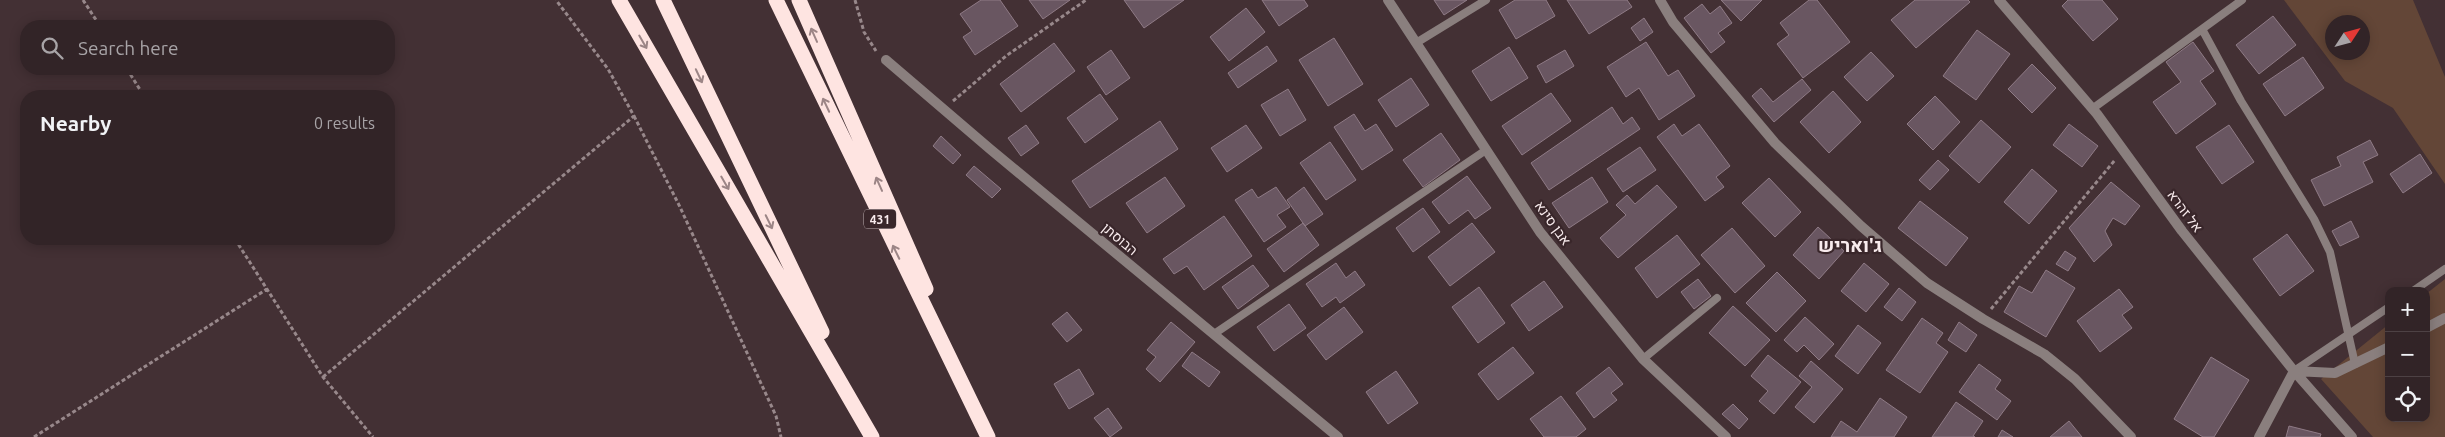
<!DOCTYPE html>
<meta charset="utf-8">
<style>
:root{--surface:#322427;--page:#3d3033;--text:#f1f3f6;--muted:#a8a4a7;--line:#4d4144}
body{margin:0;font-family:Ubuntu,Heebo,sans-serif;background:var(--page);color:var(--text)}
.controls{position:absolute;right:15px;bottom:15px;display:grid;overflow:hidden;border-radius:10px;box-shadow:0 2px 12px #0003}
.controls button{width:45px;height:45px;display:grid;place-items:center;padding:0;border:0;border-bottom:1px solid var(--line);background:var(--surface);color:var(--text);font:25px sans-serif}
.compass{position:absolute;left:2325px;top:15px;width:45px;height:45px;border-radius:50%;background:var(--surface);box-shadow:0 2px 12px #0003;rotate:54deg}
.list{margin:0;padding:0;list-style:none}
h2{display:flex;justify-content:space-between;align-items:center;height:65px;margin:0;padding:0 20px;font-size:21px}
h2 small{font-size:16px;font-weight:400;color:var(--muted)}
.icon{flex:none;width:28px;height:28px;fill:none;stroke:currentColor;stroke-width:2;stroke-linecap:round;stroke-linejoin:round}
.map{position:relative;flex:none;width:2445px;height:437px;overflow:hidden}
.search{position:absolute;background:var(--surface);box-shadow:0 2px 12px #0003;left:20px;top:20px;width:375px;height:55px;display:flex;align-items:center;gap:12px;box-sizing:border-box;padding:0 18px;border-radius:20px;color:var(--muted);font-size:19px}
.panel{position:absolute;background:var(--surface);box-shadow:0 2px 12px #0003;left:20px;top:90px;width:375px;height:155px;border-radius:20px}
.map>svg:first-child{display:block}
</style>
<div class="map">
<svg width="2445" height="437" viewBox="0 0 2445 437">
<rect width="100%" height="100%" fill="#433034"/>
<!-- green -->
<path fill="#634637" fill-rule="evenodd" d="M2284,0H2413L2445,77V184L2393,108L2345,81ZM2332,22H2362V52H2332Z
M2445,279V437H2373L2321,379L2389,324V418H2426V294Z"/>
<!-- building -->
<path fill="#695661" stroke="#8f7b86" d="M981,0H1000L1018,26L975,55L963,37L972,31L960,14Z
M1029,0H1070L1043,19Z
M1124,0H1184L1144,28Z
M1262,0H1304L1308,6L1279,26Z
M1434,0H1467L1444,15Z
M1515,0H1546L1555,16L1516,39L1499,10Z
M1567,0H1627L1632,7L1589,34Z
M1721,0H1762L1741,21Z
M1809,0H1817L1850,42L1803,78L1777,44L1789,35L1780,23Z
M1915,0H1968L1970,2L1916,48L1891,20Z
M2068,0H2102L2118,19L2093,41L2062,6Z
M1702,4L1710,14L1720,6L1732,23L1718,33L1725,42L1711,53L1684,18Z
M1246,8L1265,32L1229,61L1210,37Z
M2273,16L2296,45L2259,74L2236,45Z
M1644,18L1653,32L1640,41L1631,28Z
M1977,30L2010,54L1976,100L1943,76Z
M1334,38L1363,84L1328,106L1299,60Z
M1646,42L1668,76L1678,70L1695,96L1659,120L1639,88L1626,97L1607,67Z
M2193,42L2214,71L2200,81L2216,104L2176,134L2153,102L2181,82L2166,62Z
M1054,43L1075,71L1021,112L1000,84Z
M1267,46L1277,61L1238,88L1228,73Z
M1509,47L1528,78L1491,101L1472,71Z
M1111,50L1130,78L1106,95L1087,67Z
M1565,50L1574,66L1546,83L1537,66Z
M1871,52L1894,76L1867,101L1844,77Z
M2303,57L2324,88L2285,116L2263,84Z
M2032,64L2056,88L2032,113L2008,89Z
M1411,78L1429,105L1396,127L1378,100Z
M1802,79L1811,90L1774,122L1752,96L1761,88L1773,102Z
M1288,89L1306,120L1280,136L1261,105Z
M1833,91L1861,122L1829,153L1800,122Z
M1551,93L1571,121L1522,155L1502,126Z
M1100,94L1118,119L1085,143L1067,118Z
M1935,96L1960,122L1933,150L1907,124Z
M1612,107L1623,124L1632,117L1640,129L1549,190L1531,163Z
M1354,114L1365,131L1376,124L1393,150L1362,170L1334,127Z
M1981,120L2011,147L1979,183L1949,156Z
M1160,121L1178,149L1090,208L1072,181Z
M1674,124L1682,136L1699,124L1730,166L1716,177L1724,187L1705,201L1657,137Z
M2069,124L2098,146L2082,167L2053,145Z
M1026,125L1039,143L1021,156L1008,138Z
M1246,125L1262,148L1227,172L1211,148Z
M2229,125L2254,162L2222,184L2196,147Z
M1441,133L1460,160L1423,187L1403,160Z
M941,136L961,155L953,164L933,146Z
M2370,140L2378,155L2363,162L2373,182L2324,206L2311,180L2341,166L2337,157Z
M1330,142L1356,180L1326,200L1300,163Z
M1640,147L1656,170L1623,192L1607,169Z
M2420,154L2432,173L2403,193L2390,174Z
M1938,160L1949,170L1930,190L1919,180Z
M974,166L1001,189L992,198L966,175Z
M2032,169L2057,191L2029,224L2004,202Z
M1467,176L1491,208L1475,219L1468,210L1449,224L1432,202Z
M1165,177L1185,206L1147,233L1126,203Z
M1592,177L1608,202L1569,228L1552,203Z
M1769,178L1801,212L1775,237L1742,203Z
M2111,182L2140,206L2125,225L2113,218L2105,231L2112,245L2094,262L2069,228Z
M1657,185L1677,207L1618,258L1600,238L1626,215L1616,205L1627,195L1635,204Z
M1276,187L1290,207L1277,215L1286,227L1264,242L1235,200L1252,189L1258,198Z
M1304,187L1323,214L1305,226L1287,200Z
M1920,201L1968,238L1946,266L1898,228Z
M1423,208L1440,232L1413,252L1396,228Z
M1224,216L1252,256L1204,290L1187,266L1174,274L1163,259Z
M2351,221L2359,237L2340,246L2332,231Z
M1303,223L1319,245L1284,272L1267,249Z
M1472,223L1495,252L1450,286L1428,257Z
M1818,227L1844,251L1819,279L1793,255Z
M1732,228L1765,266L1735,293L1701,255Z
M2287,234L2314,271L2280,296L2253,259Z
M1677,235L1700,264L1657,298L1635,268Z
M2065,251L2076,258L2068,271L2056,264Z
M1336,263L1346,278L1355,271L1365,285L1340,303L1336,297L1322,307L1306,284Z
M1864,263L1889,284L1866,312L1841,291Z
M1253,265L1269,286L1238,309L1222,287Z
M2046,270L2075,288L2046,337L2004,312L2019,286L2032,293Z
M1777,272L1806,301L1776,332L1746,303Z
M1698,279L1711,296L1694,309L1681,292Z
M1544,281L1563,307L1529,331L1511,305Z
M1479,287L1505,323L1478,343L1452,307Z
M1899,288L1916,302L1902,321L1884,307Z
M2119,289L2133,307L2122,315L2132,328L2100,352L2077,321Z
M1289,304L1306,328L1274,351L1257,327Z
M1733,306L1770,340L1745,366L1709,333Z
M1344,307L1363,332L1326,360L1307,335Z
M1067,312L1082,330L1067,342L1052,324Z
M1805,317L1834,344L1819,360L1804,345L1797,352L1784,340Z
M1922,318L1943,333L1936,343L1948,352L1920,393L1886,370Z
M1171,322L1195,342L1160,382L1146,369L1156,357L1147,350Z
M1959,322L1977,335L1966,352L1948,340Z
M1858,325L1881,343L1858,374L1835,356Z
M1513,347L1534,373L1498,400L1478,374Z
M1192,352L1220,372L1209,387L1182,366Z
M1768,355L1801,382L1774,414L1759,401L1768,391L1751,376Z
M2211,357L2249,380L2214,437H2203L2174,419Z
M1811,361L1843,389L1814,423L1795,407L1812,387L1799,376Z
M1979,364L2001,380L1995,389L2011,401L1997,420L1959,392Z
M1609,367L1623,384L1611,393L1617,400L1594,418L1576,393Z
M1079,369L1094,394L1069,409L1054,384Z
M1396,371L1418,403L1388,424L1366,392Z
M1561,396L1586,429L1576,437H1544L1530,419Z
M1880,398L1907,417L1894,437H1831L1841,421L1857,432Z
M1956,402L1983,421L1973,436L1975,437H1932Z
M1733,404L1748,419L1739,429L1722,414Z
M1108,408L1122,428L1110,437L1094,418Z
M2069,421L2082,437H2050Z
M2289,426L2321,434L2320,437H2286Z
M2002,430L2013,437H1998Z"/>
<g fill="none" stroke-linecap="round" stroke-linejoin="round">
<!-- path -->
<path stroke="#98888b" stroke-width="3" stroke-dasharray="4 2.5" stroke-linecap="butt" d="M83,0L100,26
M855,0L864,32L876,51
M127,69L144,96
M953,101L1006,56L1086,0
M634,116L680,207L776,416L781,437
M235,239L323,377L373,437
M1991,309L2115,160
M323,377L634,116L608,69L556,0
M34,437L267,289"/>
<!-- service -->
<path stroke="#8a7f7e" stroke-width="8" d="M2202,29L2241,101L2314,219L2330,252L2355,364
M1416,43L1486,0
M2092,109L2242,0
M2413,291L2445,269
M1214,334L1486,150
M1643,359L1717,298
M2294,371L2389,307"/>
<!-- minor -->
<path stroke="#8a7f7e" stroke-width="10" d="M1388,0L1540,232L1643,359L1726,437
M1660,0L1673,22L1775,143L1861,226L1927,283L1983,319L2044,354L2075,379L2131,437
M1999,0L2097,114L2182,231L2294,371L2352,437
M886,60L990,149L1338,437
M2426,328L2445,318
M2259,437L2294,371L2335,373L2389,347"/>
<!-- motorway -->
<path stroke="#fee4e1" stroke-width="15" d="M619,0L872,437
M663,0L822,332
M776,0L988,437
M799,0L926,289"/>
</g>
<!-- one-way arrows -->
<defs><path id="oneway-shaft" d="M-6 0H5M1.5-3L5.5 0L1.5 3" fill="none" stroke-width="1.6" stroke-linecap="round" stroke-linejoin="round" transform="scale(1.25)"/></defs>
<g stroke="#9c8586">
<use href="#oneway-shaft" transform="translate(814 35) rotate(-114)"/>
<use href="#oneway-shaft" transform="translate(643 42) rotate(60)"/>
<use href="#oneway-shaft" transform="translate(699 76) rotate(65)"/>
<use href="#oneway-shaft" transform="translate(826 105) rotate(-115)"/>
<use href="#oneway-shaft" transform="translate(725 183) rotate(60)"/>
<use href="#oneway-shaft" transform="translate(879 184) rotate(-114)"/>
<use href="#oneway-shaft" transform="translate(769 222) rotate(64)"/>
<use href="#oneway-shaft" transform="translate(896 252) rotate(-116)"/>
</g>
<g text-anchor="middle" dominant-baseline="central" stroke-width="4.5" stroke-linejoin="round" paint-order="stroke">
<!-- shield labels -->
<rect fill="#39262a" stroke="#bfb0b2" stroke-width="1" x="864" y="209.5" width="32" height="19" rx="4"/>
<g font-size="12" font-weight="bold" fill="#f8ebed">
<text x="880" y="219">431</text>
</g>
<!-- street labels -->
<g font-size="14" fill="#f8ebed" stroke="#39262a">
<text transform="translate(2185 211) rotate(53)">אל זהרא</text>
<text transform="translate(1553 223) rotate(54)">אבן סינא</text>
<text transform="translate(1120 239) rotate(40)">הבוסתן</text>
</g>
<!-- district labels -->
<g font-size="19" font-weight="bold" fill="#f8ebed" stroke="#39262a">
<text x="1850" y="245">ג'ואריש</text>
</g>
</g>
</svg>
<div class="controls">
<button>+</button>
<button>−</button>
<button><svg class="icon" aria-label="locate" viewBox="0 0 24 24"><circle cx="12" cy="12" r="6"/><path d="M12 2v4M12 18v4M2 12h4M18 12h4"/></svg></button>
</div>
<svg class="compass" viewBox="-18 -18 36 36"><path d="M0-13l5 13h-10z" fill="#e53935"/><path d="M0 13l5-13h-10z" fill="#a8a4a7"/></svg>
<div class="search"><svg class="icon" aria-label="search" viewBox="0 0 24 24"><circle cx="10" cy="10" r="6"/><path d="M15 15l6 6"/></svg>Search here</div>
<section class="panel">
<h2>Nearby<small>0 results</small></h2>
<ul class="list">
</ul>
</section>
</div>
